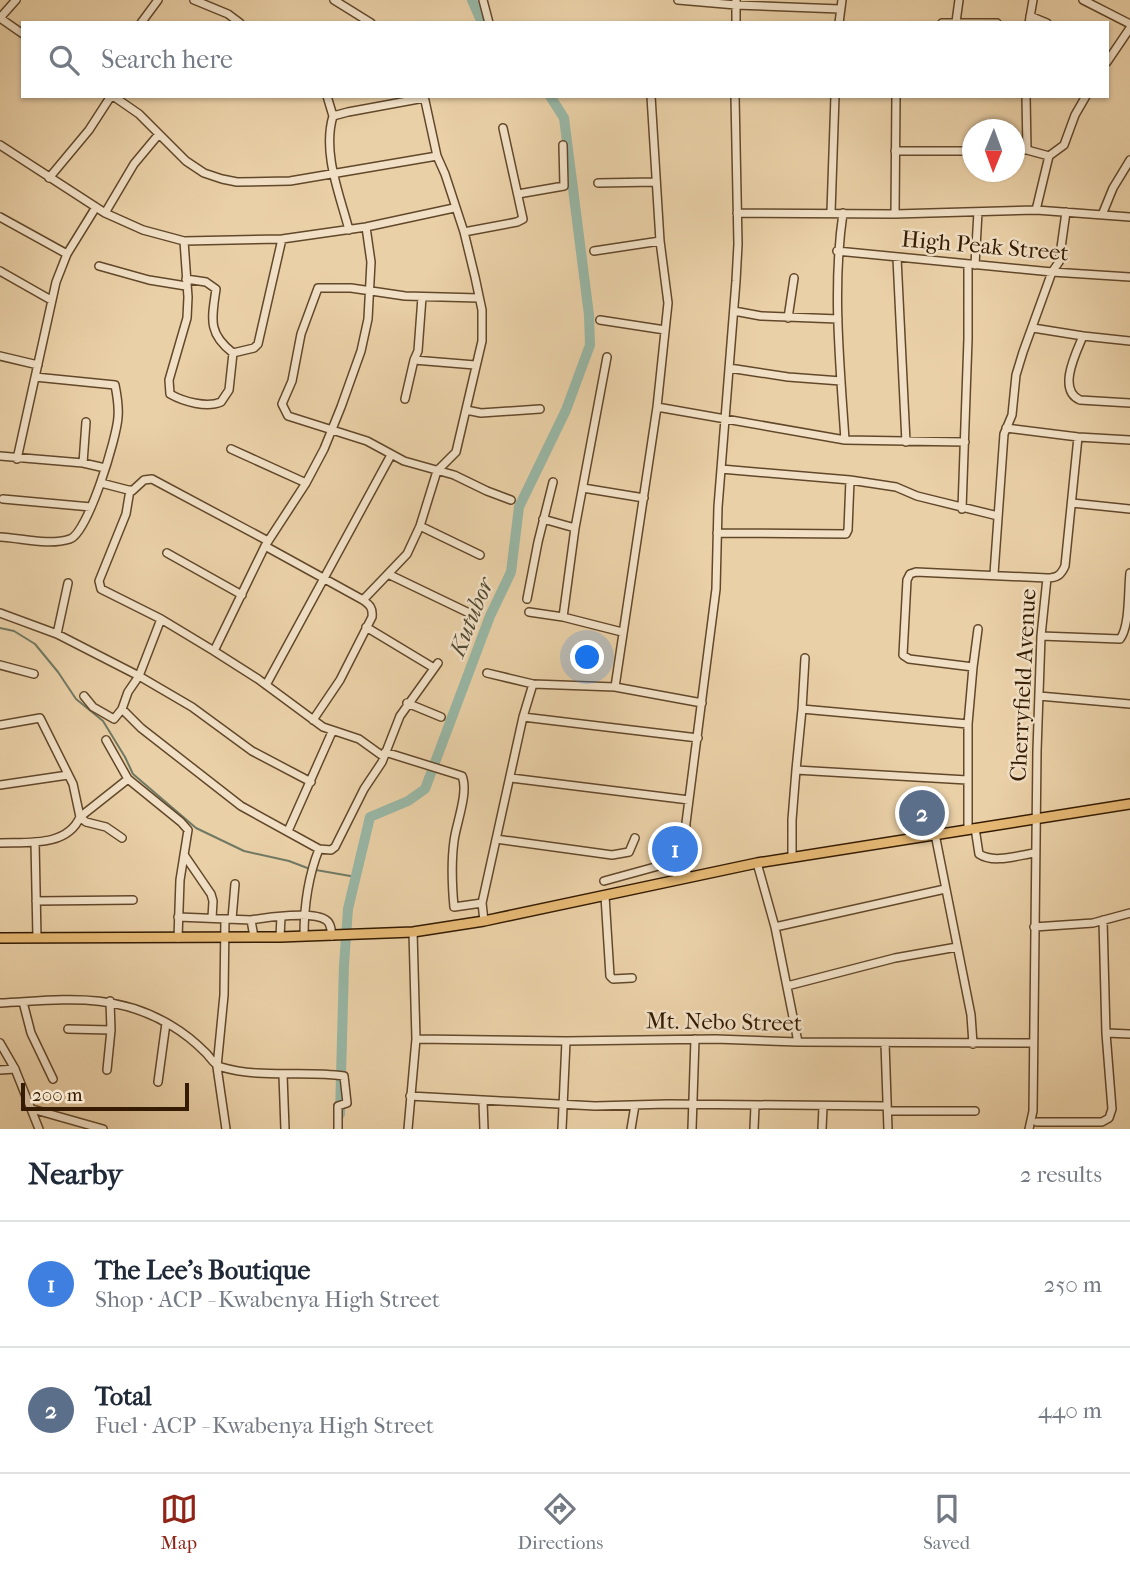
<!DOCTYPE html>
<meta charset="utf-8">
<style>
:root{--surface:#fff;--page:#f6f6f7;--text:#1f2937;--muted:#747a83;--line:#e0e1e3;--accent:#8f2418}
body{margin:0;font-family:"IM FELL French Canon",serif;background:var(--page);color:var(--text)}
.compass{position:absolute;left:962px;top:119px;width:63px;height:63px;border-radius:50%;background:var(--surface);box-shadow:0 2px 5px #0004;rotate:181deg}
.scale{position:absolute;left:21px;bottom:18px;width:168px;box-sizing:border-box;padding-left:7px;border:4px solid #341b01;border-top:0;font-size:19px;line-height:24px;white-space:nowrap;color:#341b01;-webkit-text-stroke:5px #f1e0c6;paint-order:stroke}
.you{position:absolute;left:588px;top:658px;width:24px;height:24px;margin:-18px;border:5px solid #fff;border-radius:50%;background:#1a73e8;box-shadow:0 0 0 10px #1a73e833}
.badge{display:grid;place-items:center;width:46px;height:46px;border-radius:50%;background:var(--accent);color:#fff;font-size:23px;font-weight:700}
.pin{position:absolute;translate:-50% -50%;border:4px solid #fff;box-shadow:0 2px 7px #0006}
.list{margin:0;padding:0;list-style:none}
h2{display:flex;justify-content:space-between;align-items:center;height:91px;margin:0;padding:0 28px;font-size:30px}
h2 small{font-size:23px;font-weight:400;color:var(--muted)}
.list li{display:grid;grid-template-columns:46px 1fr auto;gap:21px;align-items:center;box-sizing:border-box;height:126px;padding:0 28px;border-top:2px solid var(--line)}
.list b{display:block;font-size:26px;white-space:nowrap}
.list p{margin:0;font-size:23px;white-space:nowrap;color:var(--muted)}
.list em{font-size:23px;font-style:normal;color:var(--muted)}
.icon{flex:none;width:38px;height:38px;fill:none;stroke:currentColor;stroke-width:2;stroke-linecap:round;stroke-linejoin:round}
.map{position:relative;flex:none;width:1130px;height:1129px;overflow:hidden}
.search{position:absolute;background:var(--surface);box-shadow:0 2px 5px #0004;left:21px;right:21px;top:21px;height:77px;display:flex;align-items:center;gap:18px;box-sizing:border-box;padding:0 24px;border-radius:0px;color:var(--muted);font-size:26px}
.sheet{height:343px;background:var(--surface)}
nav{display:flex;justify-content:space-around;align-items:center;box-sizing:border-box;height:98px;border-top:2px solid var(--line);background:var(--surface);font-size:19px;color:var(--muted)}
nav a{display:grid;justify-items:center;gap:4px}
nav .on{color:var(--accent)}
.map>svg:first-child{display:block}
</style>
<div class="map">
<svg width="1130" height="1129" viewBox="0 0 1130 1129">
<rect width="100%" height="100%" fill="#ead0a7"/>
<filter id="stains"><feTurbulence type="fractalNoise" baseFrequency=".00286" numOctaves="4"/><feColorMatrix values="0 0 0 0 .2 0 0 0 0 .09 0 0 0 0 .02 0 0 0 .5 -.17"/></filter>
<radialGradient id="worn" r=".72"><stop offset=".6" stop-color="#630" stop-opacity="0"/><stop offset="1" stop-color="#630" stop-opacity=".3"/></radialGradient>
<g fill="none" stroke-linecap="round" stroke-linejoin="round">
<!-- stream -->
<path stroke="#707964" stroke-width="2" d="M0,628L14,631L35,644L58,672L76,699L103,721L125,757L133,774L196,828L244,851L289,861L310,869
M316,870L356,877"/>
<!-- river -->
<path stroke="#98b7a6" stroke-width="10" d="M472,0L482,23
M340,1114L344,965L348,909L370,817L408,801L425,789L490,616L511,572L519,507L566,410L590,345L589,315L564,118L550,96"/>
<!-- minor casing -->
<g stroke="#62482a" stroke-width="10">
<path id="minor" d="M194,0L228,14L240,23
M334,0L371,23
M483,0L489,23
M678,0L736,5L840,9
M1083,0L1130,24
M1030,16L1047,23
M0,18L23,34
M0,18L16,0
M956,22L959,0
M141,23L158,0
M736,23V0
M839,23L842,0
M942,23H997
M1029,23L1033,0
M1107,62L1130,28
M113,96L139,114L186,161L204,173L222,179L237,182L290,181L437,156
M327,96L333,116
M1026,96L1027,150
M0,145L105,213L143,230L184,241L282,239L366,227L454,208
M1014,150H1027L1049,156
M895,151H972
M49,178L89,130L111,96
M598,183L655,182
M518,194L564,186L563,145
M1036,210L1049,156L1064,145L1075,115L1086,96
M831,212L835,96
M105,213L134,164L159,134
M737,213L895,214L1036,210L1130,217
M843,213C832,288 840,364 845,440
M895,214L896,96
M1102,215L1113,188L1130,160
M0,217L67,254
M349,230C340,195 322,153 333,116L348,112L424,98
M464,232L517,222L523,219L503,128
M184,241L188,297L187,318L169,380L170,394C184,402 207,408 221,402L229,390L233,353
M594,251L660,241
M837,251L1052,272L1130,277
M897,258L906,442
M975,265L978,212
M99,266L149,280L186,286
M0,271L51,300
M186,279L206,282L216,289C212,318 207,333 233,353L254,348L258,344L282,239
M479,298L405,296L351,288H318L301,334L292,381L282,404L288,416L367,441L404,461L454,475L487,491L511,500
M734,311L761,316L838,319
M788,318L794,278
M600,320L665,330
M1033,328L1083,336
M1130,341L1083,336C1076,353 1057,390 1080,400L1130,403
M0,356L38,365
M414,360L475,365
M729,368L788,377L841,381
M405,399L414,360L418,351L422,297
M657,407L845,440L965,442
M466,410L481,413L540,409
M1006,428L1078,437L1130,440
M231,449L306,483
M0,456L83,463L105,468
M17,459L56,282L67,254L96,207
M83,463L86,422
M721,469L850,480L896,487L917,496L998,516
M101,483L132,491L144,480L152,479L268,541
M583,488L644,498
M130,490L126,514L99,581L101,589L161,619L214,651L258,679L323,727L359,739L384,757
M3,499L91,507
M1072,503L1130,509
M962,509L968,339V265
M543,519L575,528
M420,526L480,555
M717,533L846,534L848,530L850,480
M0,537C22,538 48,546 70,539C88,533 117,437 118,417C119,406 117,395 115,385L35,377
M265,546L363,600C370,605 373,608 372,617L340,680L313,720
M167,553L242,595
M994,574L1004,434L1012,415L1016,375L1023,352L1052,272L1059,262L1066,212
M390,575L467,612
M527,599L538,542L553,482
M363,600L407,554L420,526L437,471L456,452L482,341V310L475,277L464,232L445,174L437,156L424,96
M529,612L563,617L622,632
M0,613L57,634L139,676L192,707L252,751L311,782
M563,617L575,528L607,357
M366,627L434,668
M57,634L68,583
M1041,636L1120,639C1130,626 1128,590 1130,573
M214,651L265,546L306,483L324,449L341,407L361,351L368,319L371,262L366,227
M0,665L34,674
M973,667L978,629
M487,673L533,684L615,687L702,703
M266,685L391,455
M615,687L657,407L668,303L660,241L651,96
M84,696L93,707L114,719L122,709L128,692L139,676L161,619
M1039,696L1130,704
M407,703L441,717
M122,709L141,728L241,806L319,849L331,850L335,847L364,789L382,762L400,716L438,663
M802,709L805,658
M523,717L698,738
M0,725L40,718L73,784L80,817L86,822L106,827L122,838
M106,740L128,779L181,822L188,830L180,880L178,938
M385,752L462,776C469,792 456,824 454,841C451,863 452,885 454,907L482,903
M511,778L689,800
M967,780L796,770L802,709L968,724
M0,785L68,775
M975,828L979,854C994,864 1019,855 1035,853
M968,829V724L973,667L909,659L903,655L907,580L910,574L916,572L1047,578
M288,831L332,732
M935,834L971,1015L973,1044
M496,839L612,855L629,852L635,838
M35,842L37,938
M0,843C28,842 67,847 80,817L128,779
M185,856L211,894L213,901L212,918
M792,857V820L796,770
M757,863L775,927L798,1042
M688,878L684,859L686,823L716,589L718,507L736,281L738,244L735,96
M604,881L684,859
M605,896L610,976L613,979L632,978
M36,901L133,900
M178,917L251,920
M225,919L224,995L217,1067L226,1129
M232,919L235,884
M484,921L482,903L523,717L533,684
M775,927L945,889
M1034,927L1093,923L1130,913
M304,936C304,906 308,877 319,849
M254,937L251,920C267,917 314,911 326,920C331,923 331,930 332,936
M280,937L281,917
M787,986L895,958L957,947
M23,1002L31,1033L53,1079
M0,1003C63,1000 115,991 172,1026C184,1033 196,1043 206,1053C211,1058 214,1065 221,1067C262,1079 303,1070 344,1076L347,1103L338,1106V1129
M68,1029L111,1030
M1106,1033L1130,1034
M416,1039L566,1041L715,1039L798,1042L1033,1043
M0,1043L15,1069L39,1129
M885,1043L888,1129
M0,1070L15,1069
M107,1070L111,1030L110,1001
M283,1075L285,1129
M158,1082L166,1023
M410,1096L595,1106L668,1104L887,1106
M483,1101L484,1129
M32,1109L103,1129
M888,1111H975
M1037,1122H1102L1109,1118L1112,1109L1106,1033L1103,920
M408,1129L416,1039L413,932
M562,1129L566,1041
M631,1129L635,1105
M692,1129L695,1039
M754,1129L755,1106
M822,1129L823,1107
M1029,1129L1033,1111L1037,751L1041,636L1047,578C1057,578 1061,575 1065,566L1078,437"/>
</g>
<!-- major casing -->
<g stroke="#341b01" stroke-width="12">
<path id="major" d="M0,938L280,937L413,932L484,921L757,863L1130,804"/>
</g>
<!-- minor -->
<use href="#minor" stroke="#f1e0c6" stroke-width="7"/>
<!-- major -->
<use href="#major" stroke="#e5b874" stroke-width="9"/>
</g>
<g text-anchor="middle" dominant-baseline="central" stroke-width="5" stroke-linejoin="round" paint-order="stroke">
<!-- street labels -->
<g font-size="23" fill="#341b01" stroke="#f1e0c6">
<text transform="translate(985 246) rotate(5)">High Peak Street</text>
<text transform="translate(1023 685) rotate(-87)">Cherryfield Avenue</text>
<text transform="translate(724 1022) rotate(1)">Mt. Nebo Street</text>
</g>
<!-- water labels -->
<g font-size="24" font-style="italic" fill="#524a33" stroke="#f1e0c6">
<text transform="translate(471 617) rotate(-68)">Kutubor</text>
</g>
</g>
<rect width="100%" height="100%" filter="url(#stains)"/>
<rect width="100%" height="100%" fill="url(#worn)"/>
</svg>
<svg class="compass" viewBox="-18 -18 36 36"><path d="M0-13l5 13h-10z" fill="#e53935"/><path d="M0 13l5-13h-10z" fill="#747a83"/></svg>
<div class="scale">200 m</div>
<div class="you"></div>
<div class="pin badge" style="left:675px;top:849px;background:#3f7fe0">1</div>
<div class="pin badge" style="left:922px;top:813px;background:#5c6f8a">2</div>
<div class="search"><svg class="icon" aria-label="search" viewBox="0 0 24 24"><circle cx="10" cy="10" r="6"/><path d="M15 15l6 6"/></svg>Search here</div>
</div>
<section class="sheet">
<h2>Nearby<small>2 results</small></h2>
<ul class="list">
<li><span class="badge" style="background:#3f7fe0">1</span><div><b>The Lee's Boutique</b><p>Shop · ACP - Kwabenya High Street</p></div><em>250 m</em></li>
<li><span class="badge" style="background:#5c6f8a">2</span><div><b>Total</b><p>Fuel · ACP - Kwabenya High Street</p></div><em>440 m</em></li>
</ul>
</section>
<nav>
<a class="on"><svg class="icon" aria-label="map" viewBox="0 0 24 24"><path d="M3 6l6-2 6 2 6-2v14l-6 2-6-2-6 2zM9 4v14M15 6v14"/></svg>Map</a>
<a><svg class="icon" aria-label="directions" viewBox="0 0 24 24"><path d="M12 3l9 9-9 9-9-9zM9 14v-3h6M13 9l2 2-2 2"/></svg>Directions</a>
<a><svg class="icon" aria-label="saved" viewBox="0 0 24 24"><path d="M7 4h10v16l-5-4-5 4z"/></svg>Saved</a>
</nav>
